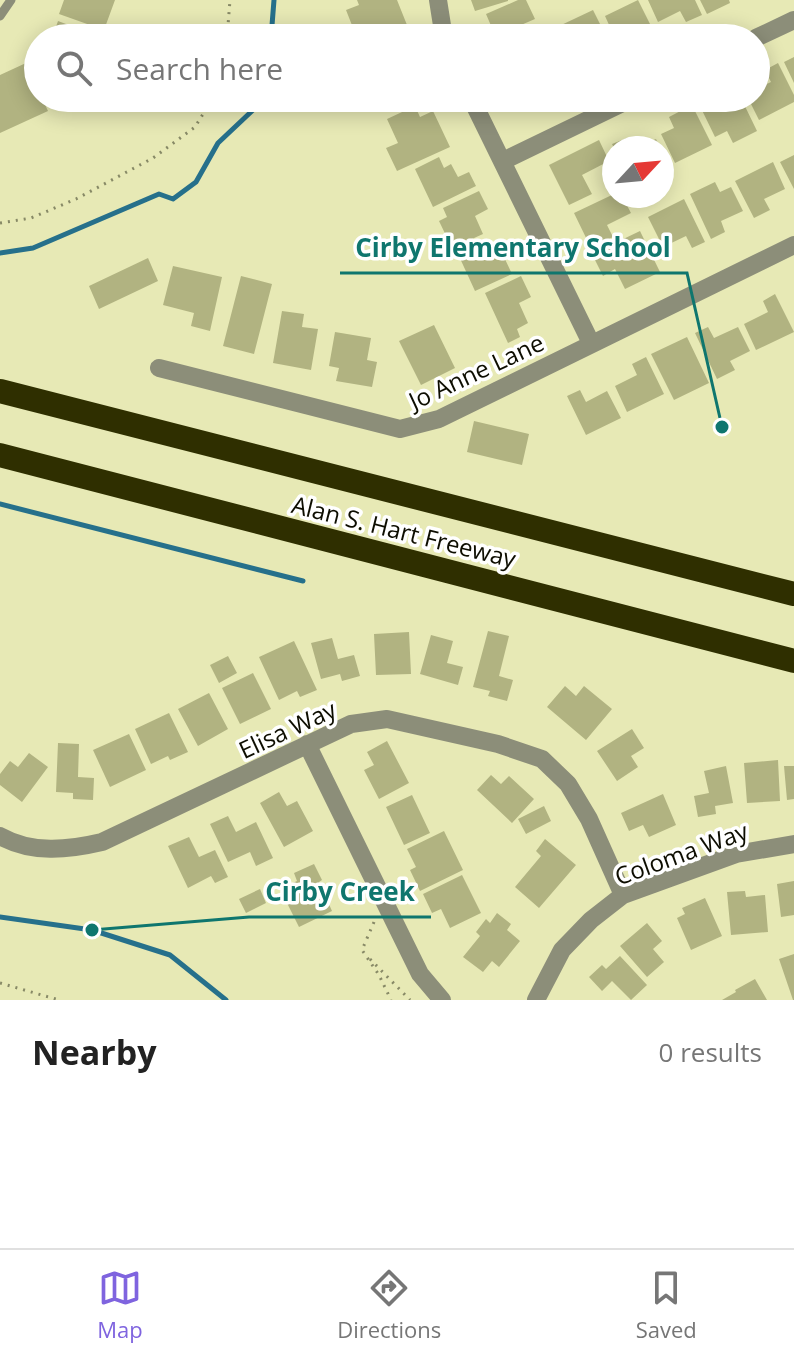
<!DOCTYPE html>
<style>
:root{--surface:#fff;--page:#f6f6f6;--text:#222;--muted:#767676;--line:#e0e0e0;--accent:#7f64df}
body{margin:0;font-family:"Open Sans",sans-serif;background:var(--page);color:var(--text)}
.compass{position:absolute;left:602px;top:136px;width:72px;height:72px;border-radius:50%;background:var(--surface);box-shadow:0 4px 20px #0003;rotate:64deg}
.list{margin:0;padding:0;list-style:none}
h2{display:flex;justify-content:space-between;align-items:center;height:104px;margin:0;padding:0 32px;font-size:34px}
h2 small{font-size:26px;font-weight:400;color:var(--muted)}
.icon{flex:none;width:44px;height:44px;fill:none;stroke:currentColor;stroke-width:2;stroke-linecap:round;stroke-linejoin:round}
.map{position:relative;flex:none;width:794px;height:1000px;overflow:hidden}
.search{position:absolute;background:var(--surface);box-shadow:0 4px 20px #0003;left:24px;right:24px;top:24px;height:88px;display:flex;align-items:center;gap:20px;box-sizing:border-box;padding:0 28px;border-radius:44px;color:var(--muted);font-size:30px}
.sheet{height:248px;background:var(--surface)}
nav{display:flex;justify-content:space-around;align-items:center;box-sizing:border-box;height:112px;border-top:2px solid var(--line);background:var(--surface);font-size:22px;color:var(--muted)}
nav a{display:grid;justify-items:center;gap:4px}
nav .on{color:var(--accent)}
.map>svg:first-child{display:block}
</style>
<div class="map">
<svg width="794" height="1000" viewBox="0 0 794 1000">
<rect width="100%" height="100%" fill="#e7e9b5"/>
<g fill="none" stroke-linecap="round" stroke-linejoin="round">
<!-- stream -->
<path stroke="#26708b" stroke-width="5" d="M271,38L274,0
M0,253L33,248L159,194L173,199L196,182L218,143L253,110L256,98
M0,504L303,581
M0,917L92,930L170,955L226,1000"/>
</g>
<!-- building -->
<path fill="#b1b381" d="M64,0H115L104,30L59,14Z
M357,0H397L411,35L403,38H357L346,10L359,5Z
M471,0H508V1L475,11Z
M518,0H526L535,19L521,25L527,38H488L495,35L486,14Z
M638,0L651,26L627,38H615L605,16Z
M648,0H695L702,15L686,22L680,11L658,22Z
M700,0H729L730,3L707,14Z
M593,10L607,38H562L557,27Z
M58,21L103,38H52Z
M794,57V83L784,62Z
M26,63L38,90V98H42L48,111L0,133V75Z
M778,63L794,95V102L759,120L748,98H756V89L771,82L765,70Z
M367,98H393L372,108Z
M394,98H422L399,109Z
M514,98H545L520,110Z
M706,98H726L727,101L741,98L757,131L733,143L727,131L715,137L698,102Z
M692,105L712,145L675,163L661,134L674,128L669,117Z
M415,106L420,117L433,111L450,147L397,171L386,148L398,143L387,119Z
M627,138L632,148H614L612,144Z
M656,139L660,148H636Z
M599,140L609,161L582,175L592,194L569,205L549,165Z
M794,155V189L780,162Z
M439,157L444,168L451,164L458,177L469,172L476,186L433,207L415,169Z
M773,162L785,189L764,199L770,210L754,218L735,181Z
M715,182L720,192L731,187L743,211L721,221L725,232L711,239L690,194Z
M479,191L488,209L475,216L483,234L452,248L439,221L447,217L443,208Z
M614,194V196H622L631,213L607,225L613,237L591,248L574,213Z
M684,199L705,242L692,248L686,236L663,247L648,217Z
M640,231L660,272L625,289L615,269L603,276L592,254Z
M488,240L497,260L504,257L512,274L475,291L458,254Z
M148,258L158,281L99,309L89,286Z
M173,266L222,277L210,331L191,326L194,313L163,305Z
M241,276L272,284L254,354L223,346Z
M521,276L531,297L519,303L528,323L517,329L520,337L508,343L485,293Z
M775,294L794,332L756,350L744,324L768,312L763,301Z
M282,311L304,314L302,327L318,329L311,370L273,363Z
M434,325L455,368L421,385L399,341Z
M708,327L714,338L738,327L750,351L730,361L735,370L717,379L695,333Z
M335,332L371,338L367,360L377,362L372,387L336,381L339,368L329,366Z
M687,337L709,383L674,400L651,354Z
M646,357L664,394L627,412L615,386L637,375L632,364Z
M580,390L586,402L607,391L621,418L586,435L567,396Z
M474,421L529,434L522,465L467,452Z
M488,631L509,636L499,676L513,680L507,701L488,696L490,691L473,687Z
M409,632L411,674L376,675L374,634Z
M431,635L453,641L447,663L463,667L458,685L420,674Z
M332,638L338,659L354,655L360,676L342,681L340,674L321,679L311,643Z
M294,641L317,690L300,697L297,691L279,700L259,657Z
M228,656L237,673L219,683L210,665Z
M253,673L271,709L240,724L222,688Z
M565,686L576,696L584,686L612,709L586,740L547,707Z
M209,693L228,729L198,746L178,709Z
M169,713L188,752L170,760L168,756L151,764L135,729Z
M632,729L644,748L631,756L638,767L617,781L597,751Z
M129,734L146,770L110,787L93,750Z
M387,741L409,783L379,799L364,770L374,765L367,752Z
M58,743L79,744L78,777L94,778L93,800L73,799V793L56,792Z
M29,753L48,767L22,802L0,785V774L10,761L18,767Z
M778,760L780,801L747,803L744,763Z
M726,766L733,803L715,806L716,814L698,817L694,796L709,793L704,771Z
M784,766H794V799L787,800Z
M491,775L501,784L509,776L534,799L512,823L477,790Z
M279,792L287,806L297,801L313,831L284,847L260,803Z
M663,794L676,825L649,837L643,825L629,831L621,813Z
M412,795L430,833L404,845L386,807Z
M544,806L551,821L526,834L518,819Z
M228,816L236,832L256,822L273,858L256,866L250,852L228,862L210,824Z
M444,831L463,870L420,891L410,870L416,867L407,849Z
M189,837L199,857L215,850L228,877L215,883L211,876L188,888L168,846Z
M545,839L576,865L539,908L515,887L541,856L536,851Z
M314,864L322,880L319,882L332,911L299,927L280,889L297,881L294,873Z
M462,875L481,913L450,928L441,909L432,913L423,894Z
M794,881V915L781,917L777,884Z
M260,889L266,903L246,913L239,899Z
M745,891L746,897L765,895L768,932L731,935L727,892Z
M705,898L722,936L691,950L677,918L685,914L682,908Z
M497,913L511,924L507,930L520,941L499,967L492,961L483,972L463,957L480,936L476,932L486,919L490,923Z
M647,923L662,941L653,949L664,962L647,977L620,946Z
M794,954V1000H793L779,959Z
M620,956L647,985L631,1000L612,981L602,991L589,977L602,965L606,969Z
M755,979L767,1000H722L736,992L735,990Z"/>
<g fill="none" stroke-linecap="round" stroke-linejoin="round">
<!-- path -->
<path stroke="#878966" stroke-width="3" stroke-dasharray="2 6" stroke-linecap="butt" d="M227,38L230,0
M0,223L31,218L76,199L153,158L195,127L213,98
M374,922L362,950L379,975L391,1000
M370,959L410,1000
M0,983L59,1000"/>
<!-- lane -->
<path stroke="#8c8e79" stroke-width="9" d="M0,16L11,0"/>
<!-- street -->
<path stroke="#8c8e79" stroke-width="18" d="M438,0L444,38
M756,38L794,20
M471,98L591,343
M503,161L633,98
M159,368L400,429L439,419L794,245
M307,744L420,974L442,1000
M0,836C32,854 68,850 102,842L351,724L387,719L498,744L542,759L568,784L589,819L623,895
M536,1000L562,950L591,920L623,895L736,854L794,844"/>
<!-- highway -->
<path stroke="#2f2f00" stroke-width="24" d="M0,391L794,594
M0,455L794,661"/>
</g>
<g text-anchor="middle" dominant-baseline="central" stroke-width="7" stroke-linejoin="round" paint-order="stroke">
<!-- street labels -->
<g font-size="24" fill="#0d0d00" stroke="#fff">
<text transform="translate(476 371) rotate(-25)">Jo Anne Lane</text>
<text transform="translate(404 531) rotate(14)">Alan S. Hart Freeway</text>
<text transform="translate(287 729) rotate(-25)">Elisa Way</text>
<text transform="translate(681 853) rotate(-20)">Coloma Way</text>
</g>
</g>
<!-- callouts -->
<path fill="none" stroke="#0f766e" stroke-width="3" d="M722 427L687 273H340M92 930L249 917H431"/>
<g fill="#0f766e" stroke="#fff" stroke-width="3">
<circle cx="722" cy="427" r="8"/>
<circle cx="92" cy="930" r="8"/>
</g>
<g font-size="26" text-anchor="middle" font-weight="bold" fill="#0f766e" stroke="#fff" stroke-width="7" stroke-linejoin="round" paint-order="stroke">
<text x="513" y="257">Cirby Elementary School</text>
<text x="340" y="901">Cirby Creek</text>
</g>
</svg>
<svg class="compass" viewBox="-18 -18 36 36"><path d="M0-13l5 13h-10z" fill="#e53935"/><path d="M0 13l5-13h-10z" fill="#767676"/></svg>
<div class="search"><svg class="icon" aria-label="search" viewBox="0 0 24 24"><circle cx="10" cy="10" r="6"/><path d="M15 15l6 6"/></svg>Search here</div>
</div>
<section class="sheet">
<h2>Nearby<small>0 results</small></h2>
<ul class="list">
</ul>
</section>
<nav>
<a class="on"><svg class="icon" aria-label="map" viewBox="0 0 24 24"><path d="M3 6l6-2 6 2 6-2v14l-6 2-6-2-6 2zM9 4v14M15 6v14"/></svg>Map</a>
<a><svg class="icon" aria-label="directions" viewBox="0 0 24 24"><path d="M12 3l9 9-9 9-9-9zM9 14v-3h6M13 9l2 2-2 2"/></svg>Directions</a>
<a><svg class="icon" aria-label="saved" viewBox="0 0 24 24"><path d="M7 4h10v16l-5-4-5 4z"/></svg>Saved</a>
</nav>
